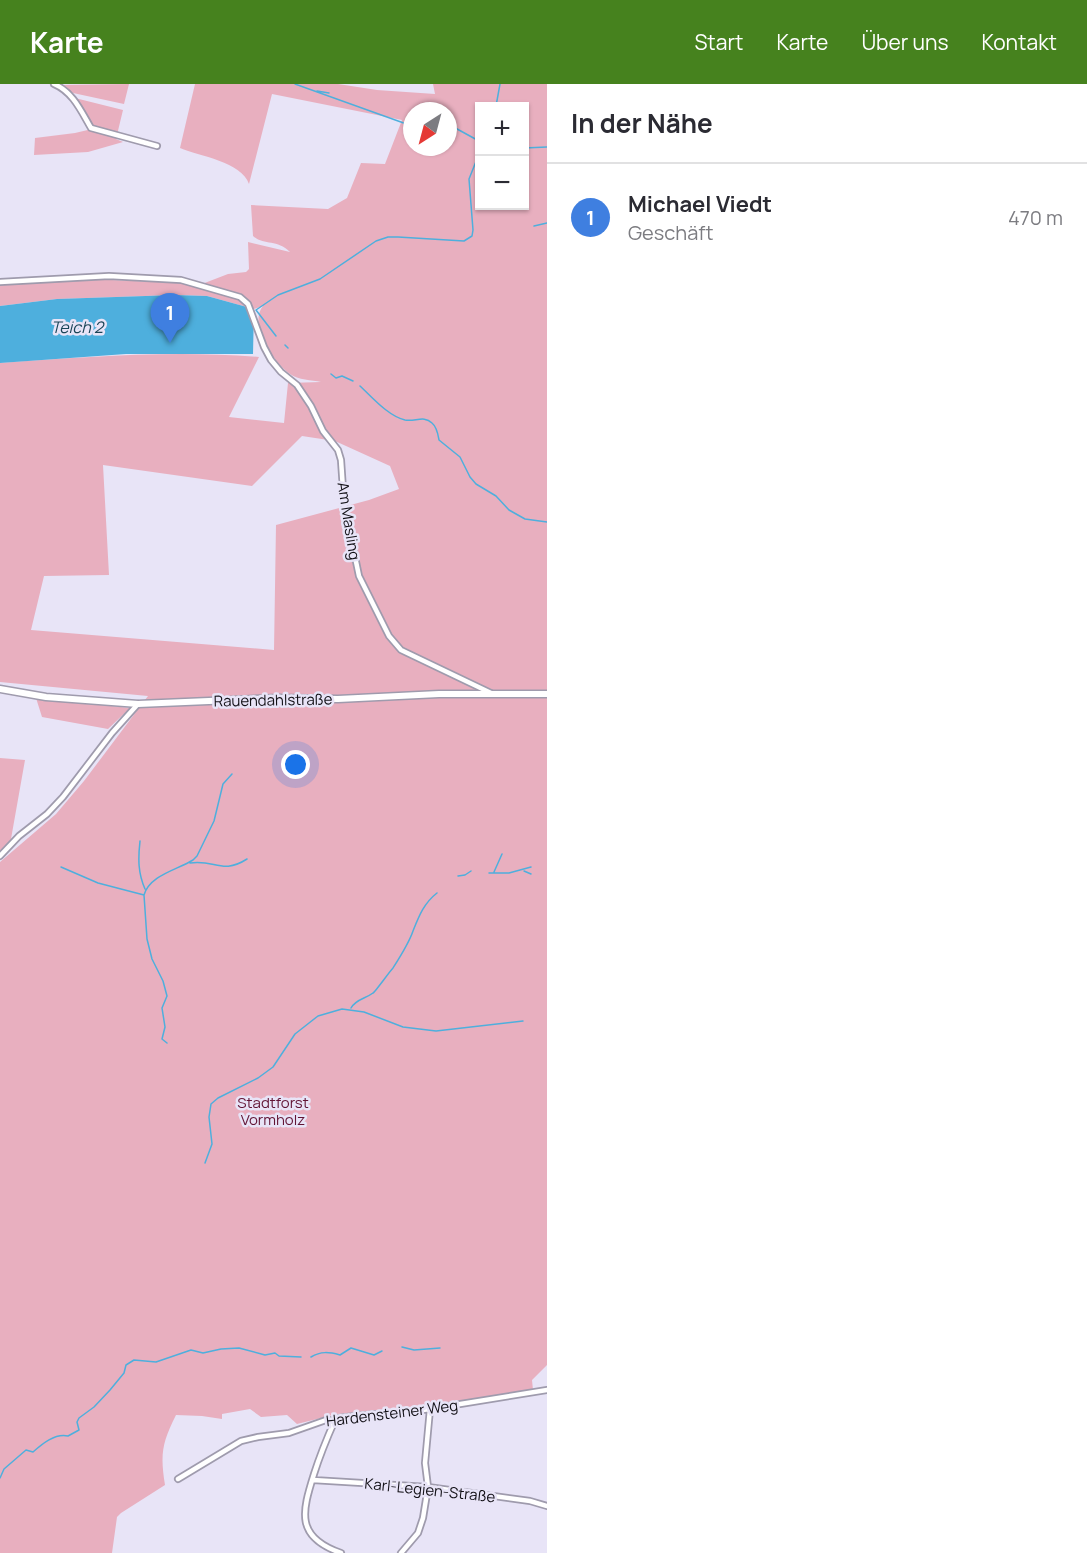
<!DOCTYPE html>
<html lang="de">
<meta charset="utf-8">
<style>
:root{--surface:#fff;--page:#f7f7f7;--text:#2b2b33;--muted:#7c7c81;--line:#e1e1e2;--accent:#46821e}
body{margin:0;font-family:Manrope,sans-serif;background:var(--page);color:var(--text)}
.controls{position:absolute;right:18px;top:18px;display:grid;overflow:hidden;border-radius:0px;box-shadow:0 2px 4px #0004}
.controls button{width:54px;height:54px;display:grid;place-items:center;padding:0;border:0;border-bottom:2px solid var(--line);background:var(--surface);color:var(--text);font:30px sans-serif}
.compass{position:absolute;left:403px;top:18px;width:54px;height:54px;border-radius:50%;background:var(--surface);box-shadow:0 2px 4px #0004;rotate:216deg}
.you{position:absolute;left:296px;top:681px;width:21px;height:21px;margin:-15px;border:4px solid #fff;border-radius:50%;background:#1a73e8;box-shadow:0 0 0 9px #1a73e833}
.badge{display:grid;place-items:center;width:39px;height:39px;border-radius:50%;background:var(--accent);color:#fff;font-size:20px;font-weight:700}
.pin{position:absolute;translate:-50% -50px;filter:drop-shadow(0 2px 3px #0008)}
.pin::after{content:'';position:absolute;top:32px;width:21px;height:18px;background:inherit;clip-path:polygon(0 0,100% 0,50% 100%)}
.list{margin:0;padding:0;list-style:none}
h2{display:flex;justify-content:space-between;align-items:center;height:78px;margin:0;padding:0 24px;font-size:26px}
h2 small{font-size:20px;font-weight:400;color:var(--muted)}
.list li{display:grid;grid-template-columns:39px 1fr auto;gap:18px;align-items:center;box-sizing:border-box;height:108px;padding:0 24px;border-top:2px solid var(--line)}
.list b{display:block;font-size:22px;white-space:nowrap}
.list p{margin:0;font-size:20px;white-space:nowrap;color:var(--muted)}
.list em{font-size:20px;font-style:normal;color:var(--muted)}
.map{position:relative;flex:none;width:547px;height:1469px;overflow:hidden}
header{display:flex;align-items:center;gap:36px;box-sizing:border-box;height:84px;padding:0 30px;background:var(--accent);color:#fff}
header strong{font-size:28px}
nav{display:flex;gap:33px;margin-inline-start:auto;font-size:21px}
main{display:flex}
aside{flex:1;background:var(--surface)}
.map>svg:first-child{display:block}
</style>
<header>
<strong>Karte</strong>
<nav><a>Start</a><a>Karte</a><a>Über uns</a><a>Kontakt</a></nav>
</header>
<main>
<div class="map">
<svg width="547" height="1469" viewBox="0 0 547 1469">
<rect width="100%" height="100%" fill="#e8e4f7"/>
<!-- green -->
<path fill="#e8afbf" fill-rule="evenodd" d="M129,0L124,20L73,9L60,1Z
M195,0H338L377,6L435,10L433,0H547V1281L532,1296L533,1306L457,1319L337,1330L297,1340L287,1331L261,1333L250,1325L222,1330V1335L202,1332L176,1331C162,1359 160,1370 165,1401L121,1429L117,1433L112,1469H0V778L56,730L84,697L148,612L0,598V279C86,273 172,266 259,273L229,333L284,339L288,299L321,298C312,296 298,296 290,290C273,278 248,240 263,222L254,225L207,212L175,211L57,215L0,222V201L89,195L202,200L228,190L246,188L249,185L248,158L290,168C277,155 264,162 253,152L251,121L328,125L347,114L361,79L385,80L402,36L272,10L249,100C242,78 199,72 180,64ZM479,22H524V122H479ZM412,27H448V63H412ZM302,352L335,357L390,382L399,405L369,416L276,441L274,566L31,546L44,492L109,491L103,381L252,402Z
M75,14L123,26L116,55L123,58L88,68L34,71L35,54L75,49L92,45Z
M36,614L130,624L108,645L42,633Z
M0,674L25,676L11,755L0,768Z"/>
<!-- water -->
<path fill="#4eafdd" d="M175,211L207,212L254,225L253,270H126L0,279V222L57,215Z"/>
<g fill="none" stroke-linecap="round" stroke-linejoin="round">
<!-- stream -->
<path stroke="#4eafdd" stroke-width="1.5" d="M295,0L412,42
M317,7L329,9
M496,22L500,0
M448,40L479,57
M524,64L547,63
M534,142L547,139
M276,252L256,226L278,211L320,195L376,157L388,153H398L464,157L472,152L473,146L469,95L479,70
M285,261L288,264
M331,290L336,294L342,292L353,297
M360,302C372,313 388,332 405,336C415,338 424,331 432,339C437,343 438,350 439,356L460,373L470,393L476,400L496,412L509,426L525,435L547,438
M140,757C138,775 138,789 145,805
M190,779C215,775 222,791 247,775
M61,783L98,799L144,811
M524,787L531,790
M494,788L502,770
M489,789H509L531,783
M458,792L465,791L471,787
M351,924C356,915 365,915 373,909C375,908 390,887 393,884C400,873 409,859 413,847C419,832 424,819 437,809
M167,959L162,955L165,943L162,924L167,912L163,897L152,875L147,855L144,811C150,791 177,786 193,776L197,772L214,737L223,700L232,690
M205,1079L212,1060L209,1033L211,1020L218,1014L258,994L273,983L295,950L318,932L342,925L364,928L403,943L436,947L523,937
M402,1263L414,1266L440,1264
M311,1273C321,1267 329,1268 340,1271L351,1264L374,1271L382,1267
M0,1394L4,1385L26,1366L33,1368C42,1360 55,1349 68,1352L79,1346L77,1338L79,1334L94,1323L110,1306L124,1289L126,1281L134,1276L156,1278L191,1266L203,1269L221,1265L239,1264L265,1271L275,1269L279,1272L301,1273"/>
<!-- minor casing -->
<g stroke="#9f9bad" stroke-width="8">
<path id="minor" d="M54,0C73,8 81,27 91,44L157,62
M0,198L109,192L181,196L240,213L248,220L264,263L271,276L281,288L297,301L311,322L323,347L338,366L341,376L344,420L359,492L389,552L401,566L491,609
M0,772L19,752L47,730L63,713L112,649L138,620
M335,1336C327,1354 320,1371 314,1390C302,1428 295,1453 341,1469
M178,1395L241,1357L258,1353L289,1349L326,1336H335L339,1334L355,1332L423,1326L547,1306
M313,1396L428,1403L530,1417L547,1422
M401,1469L418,1449L423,1434L428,1403L425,1379L430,1325"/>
</g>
<!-- tertiary casing -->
<g stroke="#9f9bad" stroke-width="9">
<path id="tertiary" d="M0,605L46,613L138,620L278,614L338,615L439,610H547"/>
</g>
<!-- minor -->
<use href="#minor" stroke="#fff" stroke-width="4.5"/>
<!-- tertiary -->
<use href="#tertiary" stroke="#fff" stroke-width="6"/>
</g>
<g text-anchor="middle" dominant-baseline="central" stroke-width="5" stroke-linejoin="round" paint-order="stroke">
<!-- street labels -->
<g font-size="15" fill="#121016" stroke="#e8e4f7">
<text transform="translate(349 437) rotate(81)">Am Masling</text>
<text transform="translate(273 616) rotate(-1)">Rauendahlstraße</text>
<text transform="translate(392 1329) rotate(-7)">Hardensteiner Weg</text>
<text transform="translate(430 1406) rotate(6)">Karl-Legien-Straße</text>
</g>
<!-- park labels -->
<g font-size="15" fill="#621435" stroke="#e8e4f7">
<text x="273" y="1018">Stadtforst<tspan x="273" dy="17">Vormholz</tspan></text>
</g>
<!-- water labels -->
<g font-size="16" font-style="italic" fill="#1a4457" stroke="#e8e4f7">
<text x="77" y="243">Teich 2</text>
</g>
</g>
</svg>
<div class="controls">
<button>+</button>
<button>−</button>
</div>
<svg class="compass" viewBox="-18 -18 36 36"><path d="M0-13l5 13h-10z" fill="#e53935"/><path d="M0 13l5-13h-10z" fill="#7c7c81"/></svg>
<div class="you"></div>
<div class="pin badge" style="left:170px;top:259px;background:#3f7fe0">1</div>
</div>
<aside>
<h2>In der Nähe<small></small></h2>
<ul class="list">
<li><span class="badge" style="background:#3f7fe0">1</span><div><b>Michael Viedt</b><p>Geschäft</p></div><em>470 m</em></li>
</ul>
</aside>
</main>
